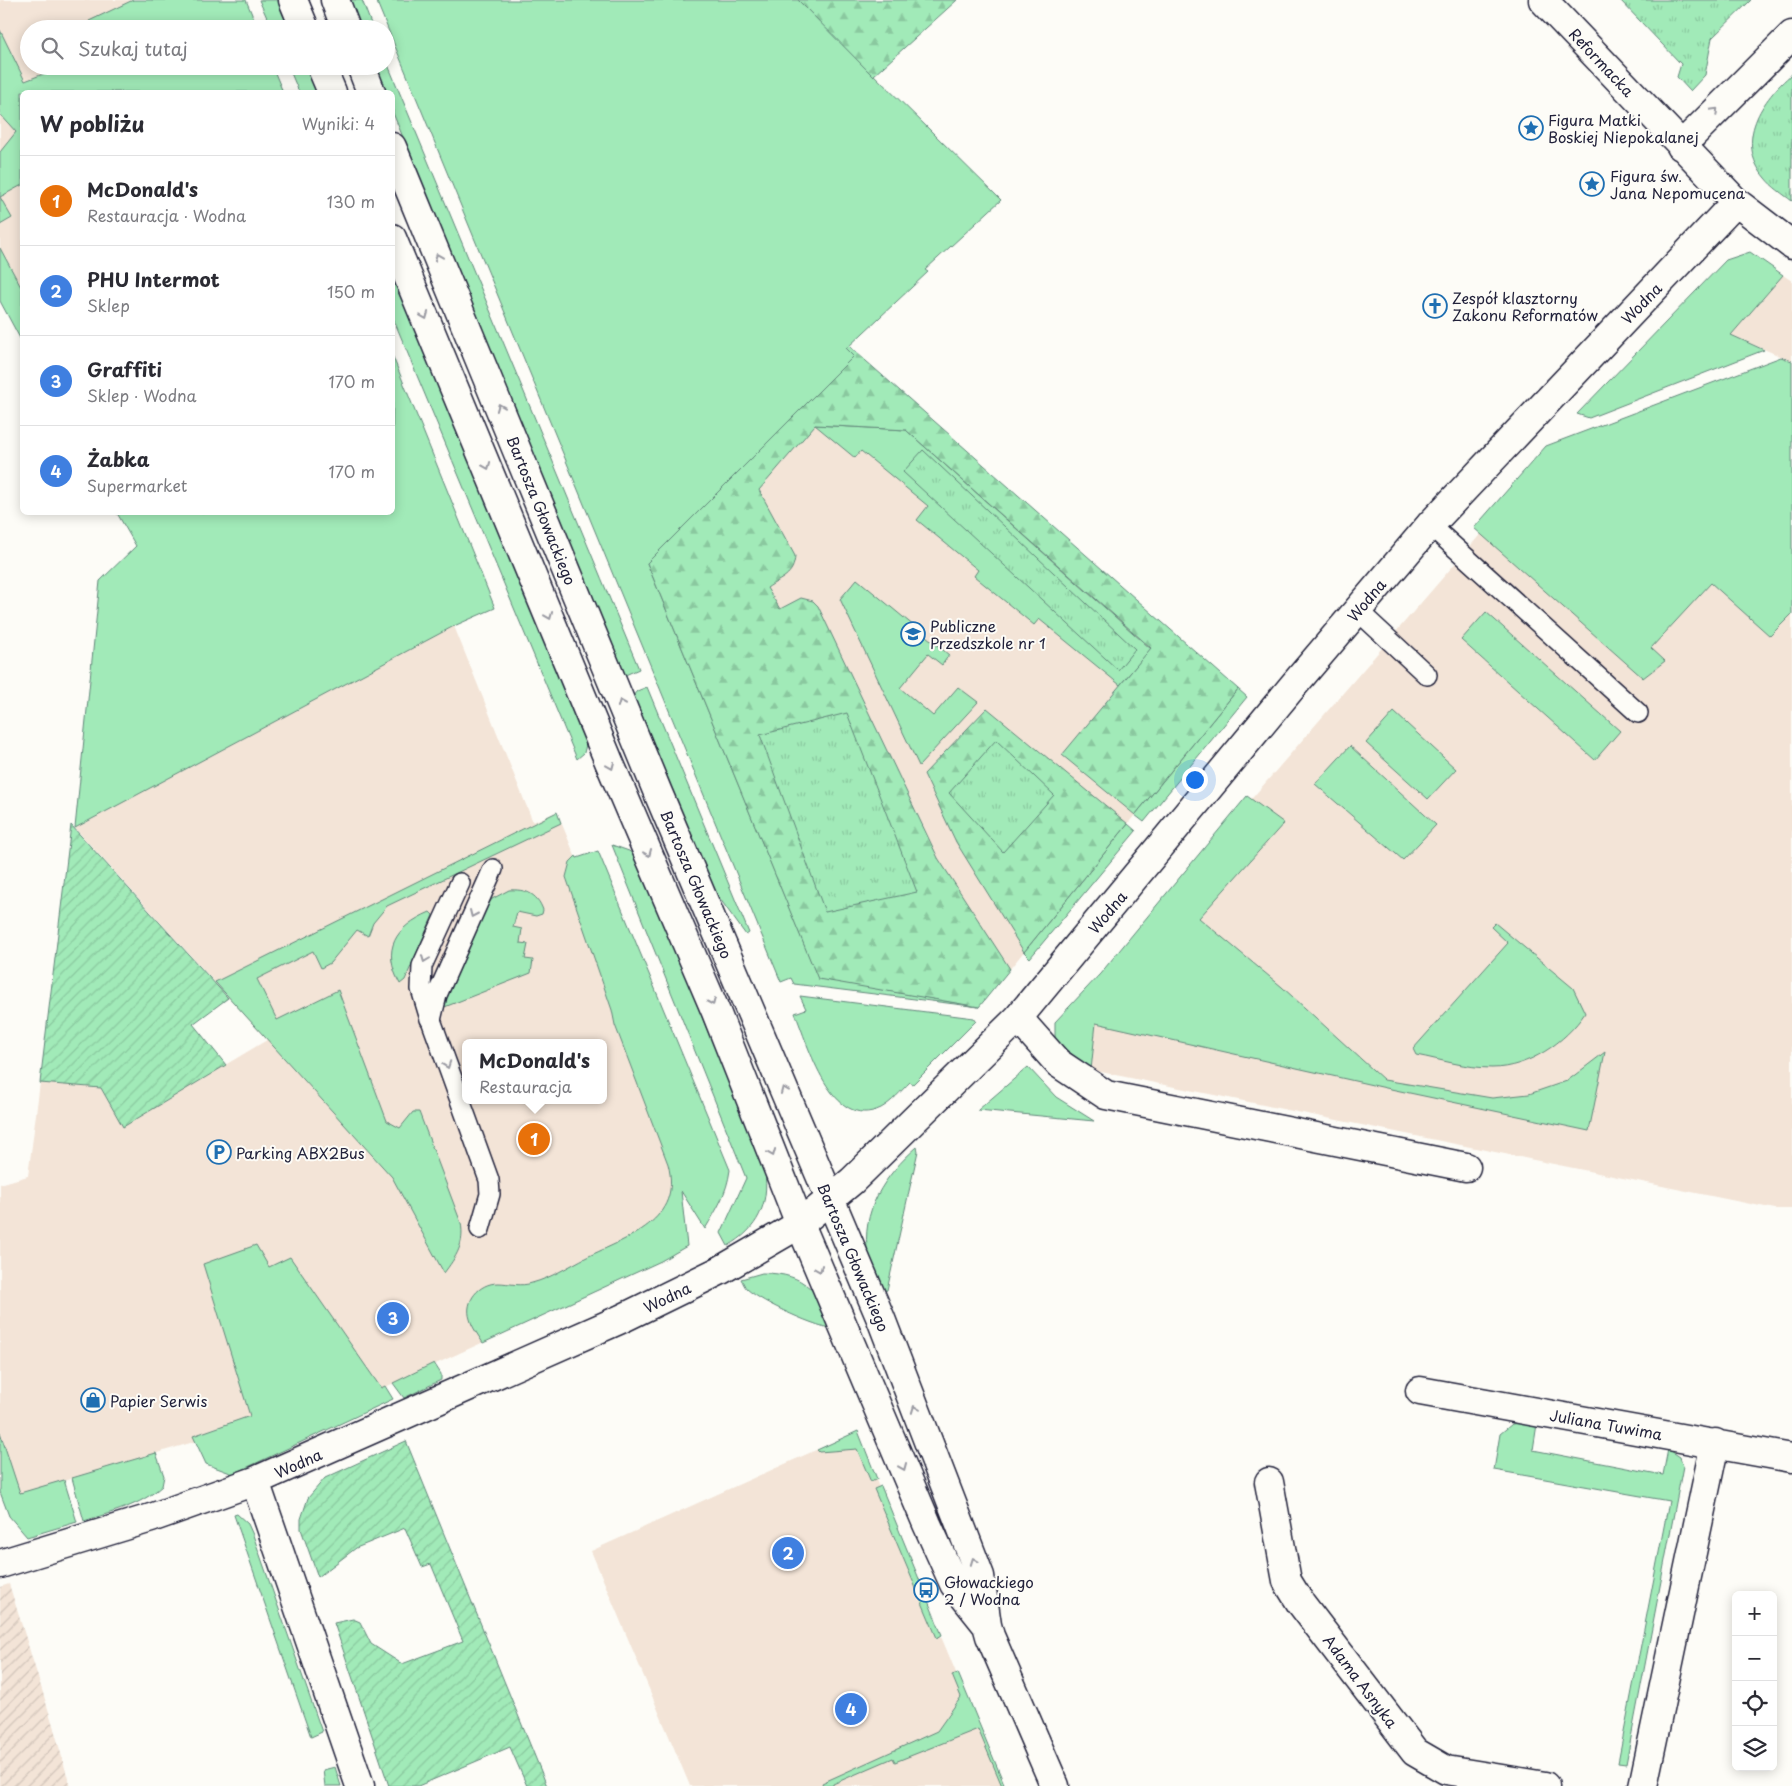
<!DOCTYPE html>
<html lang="pl">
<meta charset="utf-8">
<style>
:root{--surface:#fff;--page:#f7f7f7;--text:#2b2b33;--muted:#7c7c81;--line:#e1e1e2;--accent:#1a73e8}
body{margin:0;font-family:"Playpen Sans",sans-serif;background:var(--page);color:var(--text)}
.controls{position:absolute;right:15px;bottom:15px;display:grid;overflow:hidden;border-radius:8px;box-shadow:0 2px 12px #0003}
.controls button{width:45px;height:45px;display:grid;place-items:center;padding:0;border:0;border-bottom:1px solid var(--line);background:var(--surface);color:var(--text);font:25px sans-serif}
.you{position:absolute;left:1194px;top:779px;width:18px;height:18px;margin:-12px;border:4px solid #fff;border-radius:50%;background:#1a73e8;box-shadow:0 0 0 8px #1a73e833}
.badge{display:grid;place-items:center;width:32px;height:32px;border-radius:50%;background:var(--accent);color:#fff;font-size:16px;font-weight:700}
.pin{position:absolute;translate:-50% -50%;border:2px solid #fff;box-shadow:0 1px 5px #0006}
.popup{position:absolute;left:462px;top:1039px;width:145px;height:65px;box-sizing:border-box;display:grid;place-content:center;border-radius:8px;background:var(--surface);filter:drop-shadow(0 1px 4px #0005);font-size:16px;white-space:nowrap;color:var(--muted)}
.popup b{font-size:19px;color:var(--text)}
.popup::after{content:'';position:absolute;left:50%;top:100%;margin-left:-10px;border:10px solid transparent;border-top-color:var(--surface)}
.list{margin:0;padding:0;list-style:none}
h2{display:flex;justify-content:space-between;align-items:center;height:65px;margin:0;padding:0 20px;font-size:21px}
h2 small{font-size:16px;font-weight:400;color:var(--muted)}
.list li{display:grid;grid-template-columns:32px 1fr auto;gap:15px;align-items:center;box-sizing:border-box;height:90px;padding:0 20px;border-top:1px solid var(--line)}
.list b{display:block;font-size:19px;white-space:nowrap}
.list p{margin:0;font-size:16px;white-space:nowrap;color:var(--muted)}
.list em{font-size:16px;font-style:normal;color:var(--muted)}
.icon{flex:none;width:28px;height:28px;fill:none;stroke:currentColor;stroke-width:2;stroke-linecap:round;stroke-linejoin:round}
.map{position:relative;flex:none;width:1792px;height:1786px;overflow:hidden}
.search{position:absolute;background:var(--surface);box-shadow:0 2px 12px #0003;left:20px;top:20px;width:375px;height:55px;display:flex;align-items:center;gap:12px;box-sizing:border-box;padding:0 18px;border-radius:28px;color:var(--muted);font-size:19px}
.panel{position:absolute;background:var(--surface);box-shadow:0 2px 12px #0003;left:20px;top:90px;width:375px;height:425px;border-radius:8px}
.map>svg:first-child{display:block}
</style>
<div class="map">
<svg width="1792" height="1786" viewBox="0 0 1792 1786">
<defs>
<pattern id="industrial-furrows" width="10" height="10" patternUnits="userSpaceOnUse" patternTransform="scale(1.25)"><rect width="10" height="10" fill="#f3e4d7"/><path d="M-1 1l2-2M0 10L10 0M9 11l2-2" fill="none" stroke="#d0c3b9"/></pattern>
<pattern id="forest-firs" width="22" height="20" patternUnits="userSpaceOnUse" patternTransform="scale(1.25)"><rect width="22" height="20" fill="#a1eab8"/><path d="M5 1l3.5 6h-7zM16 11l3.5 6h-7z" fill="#8ac89f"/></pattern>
<pattern id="park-tufts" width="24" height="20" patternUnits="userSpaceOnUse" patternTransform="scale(1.25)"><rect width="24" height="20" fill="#a1eab8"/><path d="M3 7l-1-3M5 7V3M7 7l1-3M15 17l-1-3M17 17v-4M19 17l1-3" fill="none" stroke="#8ac89f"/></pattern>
<pattern id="garden-furrows" width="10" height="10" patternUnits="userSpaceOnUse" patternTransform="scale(1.25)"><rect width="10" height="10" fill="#a1eab8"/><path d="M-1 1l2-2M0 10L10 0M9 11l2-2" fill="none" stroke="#8ac89f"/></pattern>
</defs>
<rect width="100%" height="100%" fill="#fdfcf7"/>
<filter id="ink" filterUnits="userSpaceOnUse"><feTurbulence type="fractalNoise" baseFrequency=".02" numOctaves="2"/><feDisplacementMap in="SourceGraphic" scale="10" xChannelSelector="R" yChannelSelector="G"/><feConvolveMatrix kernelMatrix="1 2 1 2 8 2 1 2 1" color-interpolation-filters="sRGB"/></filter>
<g filter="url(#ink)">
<!-- built -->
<path fill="#f3e4d7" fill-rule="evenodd" d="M0,0H227L238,29H29V66H254L22,92V339L0,299Z
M1783,275L1792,281V361L1730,335Z
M854,356L1225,704L979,1007L647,563Z
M1542,463L1792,471V1209H1775L1091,1070L1100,974Z
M454,626L533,822L557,812L635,1002L678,1166L687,1246L661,1261L381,1389L290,1413L20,1494L0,1433V1184L28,1176L40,1083L101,1088L123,1126L267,1040L75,828ZM465,1043H603V1100H465Z
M856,1432L977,1723L1005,1786H690L591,1551Z"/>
<!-- industrial -->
<path fill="url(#industrial-furrows)" d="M9,1584L53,1725L70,1786H0V1587Z"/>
<!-- grass -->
<path fill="#a1eab8" stroke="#62867a" d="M133,0H246L258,29H92L89,21Z
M259,0H278L290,29H272Z
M346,0H362L373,29H358Z
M376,0H798L1001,200L925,270L928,272L847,348L854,356L647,563L818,978L979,1007L794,984L791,978L781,982Z
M0,30L25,81L64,66H272L283,92H22V185L0,197L12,218L0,225V152L16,132L0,114Z
M386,60L639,669L623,676L393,113L392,92H384L373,66H386Z
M288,66H306L318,92H299Z
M0,248L22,289V342L0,301Z
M1750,252L1783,275L1731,335L1764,350L1589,418L1577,414L1726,260Z
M392,270L587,740L584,753L577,759L393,318Z
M393,357L495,608L454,626L75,828L100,581L136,546L117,513L392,512Z
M1781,357L1792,361V614L1770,636L1711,583L1651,648L1665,661L1643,678L1474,528L1546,446Z
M815,425L906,430L1151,649L1120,685L1039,619L1034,625L974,576L978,570L917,520L928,506L861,451L855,458Z
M857,579L949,655L942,665L928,654L900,688L933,716L958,687L978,702L919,766L840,599Z
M1486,612L1620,731L1595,760L1461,640Z
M647,687L749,933L746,935L715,892L632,697L637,691Z
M1238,689L1247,697L1144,822L1135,815Z
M1394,712L1456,769L1428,799L1366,743Z
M1350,746L1436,825L1403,860L1315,784Z
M1247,796L1284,823L1199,918L1282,987L1384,1080L1492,1098L1529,1094L1567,1081L1605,1052L1589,1131L1386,1088L1096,1023L1091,1070L1055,1040V1022L1100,974Z
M557,812L561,823L387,906L373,923L368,936L357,930L330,963L321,968L313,951L257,979L277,1020L338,990L387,1121L400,1128L413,1112H419L461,1223C465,1244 456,1257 444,1273L392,1177L215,982Z
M1128,824L1136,831L1030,958L1024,952Z
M612,845L629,851L637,858L765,1171C769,1205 758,1229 728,1246L721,1233L746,1178Z
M598,851L730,1170C727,1193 717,1209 705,1229L681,1191L687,1246L661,1261L483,1343C478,1335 472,1327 470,1319C464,1301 479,1283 498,1283C509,1283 521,1287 532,1283C551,1278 569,1266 587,1257C628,1237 683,1221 668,1164L615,1025L612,1010L566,877L570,862L576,856L577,858Z
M509,890C525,889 537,893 543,910L542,914L536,916L517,912L513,927L522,929L520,943L528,944L525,959L533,960L531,973L442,1008L485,909L492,899Z
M430,912L433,915L405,980L400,984C381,949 395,927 430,912Z
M1495,923L1573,988L1585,1013C1566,1042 1528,1068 1492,1068C1466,1068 1442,1060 1416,1055L1413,1049L1508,943L1491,927Z
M800,996L974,1018L976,1021L913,1084L910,1082C901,1091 892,1102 881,1108C831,1132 808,1044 795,1013L806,1009Z
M1028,1067L1056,1097L1094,1121L978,1110Z
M917,1147L918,1151L887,1290L880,1293C876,1281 871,1268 868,1256C860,1211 885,1175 917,1147Z
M256,1245L269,1267L290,1257L381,1388L385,1386L393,1399L233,1474L206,1464L193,1436L250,1416L203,1264Z
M762,1273C808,1273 817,1293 837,1329C819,1329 761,1302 747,1289C744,1286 743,1282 741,1279Z
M434,1363L441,1374V1380L404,1398L393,1383Z
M1530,1422L1537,1424L1533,1450L1663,1475L1668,1449L1680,1457L1683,1466L1626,1764L1618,1763L1669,1501L1494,1470L1500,1434L1512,1424Z
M858,1431L877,1479L871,1482L857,1449L819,1452L817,1450Z
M0,1432L20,1493L64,1480L77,1522L27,1537L9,1516L0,1492Z
M156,1453L164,1476L162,1486C140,1506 112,1512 84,1521L72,1478Z
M881,1486L942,1635L937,1638L874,1489Z
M237,1514L248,1524L253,1535L322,1732L311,1737L234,1515Z
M958,1673L1005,1786H1002L978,1729L895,1762L893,1758L833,1784V1786H823L822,1783L937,1731L961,1697L952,1675Z
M335,1767L341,1786H325L323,1770Z"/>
<!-- forest -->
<path fill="url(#forest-firs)" stroke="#62867a" d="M798,0H957L873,76Z
M849,346L1238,689L1135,815L1062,755L1151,648L906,430L815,425L759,490L795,556C794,576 781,578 767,588L780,609L801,598L813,601L818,606L938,858L1010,969L979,1007L818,979L647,563L854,356L846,348Z
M987,708L1128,824L1024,952L956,842L924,774Z"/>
<!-- park -->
<path fill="url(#park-tufts)" stroke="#62867a" d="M1620,0H1751L1712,38L1705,75L1690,91L1677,77L1681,64Z
M1792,74V201C1783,194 1772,187 1765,178C1734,141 1762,99 1792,74Z
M923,450L1135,649L1118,670L903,472Z
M847,713L917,892L825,912L760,735Z
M996,740L1054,795L1003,852L949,793Z"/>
<!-- garden -->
<path fill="url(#garden-furrows)" stroke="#62867a" d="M71,825L228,998L193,1024L226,1065L123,1127L101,1088L40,1083Z
M406,1441L547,1786H527L510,1747L418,1786H389L334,1623L353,1619L360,1622L371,1644L402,1664L463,1641L431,1564L422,1567L405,1528L356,1548L318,1577L301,1529V1519L308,1498L325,1478Z"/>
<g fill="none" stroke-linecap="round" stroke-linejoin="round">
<!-- service casing -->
<g stroke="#22223b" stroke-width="22">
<path id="service" d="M1430,525L1638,713
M1357,610L1427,675
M430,1019L421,989L422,966L460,883
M480,1229L490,1194L489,1180L431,1020L437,995L493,869"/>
</g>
<!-- minor casing -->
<g stroke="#22223b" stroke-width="31">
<path id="minor" d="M1543,0L1736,202L1792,245
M1681,146L1792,35
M1018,1018L1058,1063L1106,1095L1466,1167
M1420,1391L1792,1458
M255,1481L360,1786
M1269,1482L1287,1581L1300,1602L1415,1752L1446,1770L1545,1786
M0,1564L151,1518L255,1481L621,1319L721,1270L800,1224L852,1181L1018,1018L1293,686L1430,525L1736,202
M1643,1786L1715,1443"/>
</g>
<!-- tertiary casing -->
<g stroke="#22223b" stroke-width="31">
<path id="tertiary" d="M293,0L305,29
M335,0L346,29
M321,66L332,92
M361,66L371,92
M392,147L658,793L881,1319L980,1576L987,1625L990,1636L1055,1786
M392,238L610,764L716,1012L800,1224L927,1524L954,1584L986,1624"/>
</g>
<!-- service -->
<use href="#service" stroke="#fdfcf7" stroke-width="19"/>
<!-- minor -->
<use href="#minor" stroke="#fdfcf7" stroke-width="28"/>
<!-- tertiary -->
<use href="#tertiary" stroke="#fdfcf7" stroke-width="28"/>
</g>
<!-- one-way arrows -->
<defs><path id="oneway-chevron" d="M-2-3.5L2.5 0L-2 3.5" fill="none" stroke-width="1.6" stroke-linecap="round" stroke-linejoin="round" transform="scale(1.25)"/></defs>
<g stroke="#9a9aa2">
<use href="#oneway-chevron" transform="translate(1715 111) rotate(-45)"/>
<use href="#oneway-chevron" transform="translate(438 257) rotate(-112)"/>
<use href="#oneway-chevron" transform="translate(425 316) rotate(68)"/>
<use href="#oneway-chevron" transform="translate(500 407) rotate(-112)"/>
<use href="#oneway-chevron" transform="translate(487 466) rotate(68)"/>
<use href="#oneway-chevron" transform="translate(549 616) rotate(68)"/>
<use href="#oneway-chevron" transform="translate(621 703) rotate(-112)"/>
<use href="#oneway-chevron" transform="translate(611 766) rotate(67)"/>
<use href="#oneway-chevron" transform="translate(648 853) rotate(67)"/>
<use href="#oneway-chevron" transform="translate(473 914) rotate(114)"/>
<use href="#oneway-chevron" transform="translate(425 959) rotate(111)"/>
<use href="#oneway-chevron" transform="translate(712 1002) rotate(66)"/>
<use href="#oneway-chevron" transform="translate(447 1065) rotate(70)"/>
<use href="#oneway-chevron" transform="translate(784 1090) rotate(-113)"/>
<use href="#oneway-chevron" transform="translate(772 1153) rotate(68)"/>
<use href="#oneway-chevron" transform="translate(819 1269) rotate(67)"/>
<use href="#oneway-chevron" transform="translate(915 1409) rotate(-111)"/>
<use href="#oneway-chevron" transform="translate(903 1467) rotate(67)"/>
<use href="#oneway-chevron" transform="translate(974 1561) rotate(-111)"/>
</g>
</g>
<!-- icons -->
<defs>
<g id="sight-ring" transform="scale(1.25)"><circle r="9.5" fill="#fdfcf7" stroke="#1f6fb2" stroke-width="1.5"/><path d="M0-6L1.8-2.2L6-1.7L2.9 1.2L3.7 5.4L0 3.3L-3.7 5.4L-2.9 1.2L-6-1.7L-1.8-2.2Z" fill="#1f6fb2"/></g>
<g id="church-ring" transform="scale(1.25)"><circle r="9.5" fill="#fdfcf7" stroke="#1f6fb2" stroke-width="1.5"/><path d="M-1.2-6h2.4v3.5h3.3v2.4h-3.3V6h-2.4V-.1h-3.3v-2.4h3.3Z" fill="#1f6fb2"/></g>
<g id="school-ring" transform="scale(1.25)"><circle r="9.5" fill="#fdfcf7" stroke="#1f6fb2" stroke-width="1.5"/><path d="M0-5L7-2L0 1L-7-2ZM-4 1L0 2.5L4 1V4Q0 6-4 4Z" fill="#1f6fb2"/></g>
<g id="parking-ring" transform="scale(1.25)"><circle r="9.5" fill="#fdfcf7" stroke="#1f6fb2" stroke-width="1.5"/><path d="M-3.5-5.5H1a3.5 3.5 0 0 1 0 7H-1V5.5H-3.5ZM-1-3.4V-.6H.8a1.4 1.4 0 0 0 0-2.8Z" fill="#1f6fb2"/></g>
<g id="shop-ring" transform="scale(1.25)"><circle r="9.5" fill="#fdfcf7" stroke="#1f6fb2" stroke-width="1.5"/><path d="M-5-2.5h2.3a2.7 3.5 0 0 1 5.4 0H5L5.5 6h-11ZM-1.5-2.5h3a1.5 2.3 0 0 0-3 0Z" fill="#1f6fb2"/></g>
<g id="bus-ring" transform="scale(1.25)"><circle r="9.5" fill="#fdfcf7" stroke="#1f6fb2" stroke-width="1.5"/><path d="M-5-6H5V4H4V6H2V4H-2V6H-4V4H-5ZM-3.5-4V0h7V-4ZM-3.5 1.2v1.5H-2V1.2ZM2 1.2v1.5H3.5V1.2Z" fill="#1f6fb2"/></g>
</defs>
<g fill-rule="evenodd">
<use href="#sight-ring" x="1531" y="128"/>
<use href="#sight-ring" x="1592" y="184"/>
<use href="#church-ring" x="1435" y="306"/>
<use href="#school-ring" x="913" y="634"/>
<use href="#parking-ring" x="219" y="1152"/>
<use href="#shop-ring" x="93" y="1400"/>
<use href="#bus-ring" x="926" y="1590"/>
</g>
<g text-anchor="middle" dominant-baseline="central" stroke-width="4" stroke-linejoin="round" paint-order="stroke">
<!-- street labels -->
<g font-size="15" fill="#22223b" stroke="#fdfcf7">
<text transform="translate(1602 62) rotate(47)">Reformacka</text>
<text transform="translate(1641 303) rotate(-46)">Wodna</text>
<text transform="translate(542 510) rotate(68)">Bartosza Głowackiego</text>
<text transform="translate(1366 600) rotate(-50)">Wodna</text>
<text transform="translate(697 884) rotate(67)">Bartosza Głowackiego</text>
<text transform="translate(1107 912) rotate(-50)">Wodna</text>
<text transform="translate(854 1257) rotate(67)">Bartosza Głowackiego</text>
<text transform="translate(667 1297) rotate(-26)">Wodna</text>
<text transform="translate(1606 1424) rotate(10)">Juliana Tuwima</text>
<text transform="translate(298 1463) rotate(-24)">Wodna</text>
<text transform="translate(1361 1681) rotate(53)">Adama Asnyka</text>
</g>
<!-- poi labels -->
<g font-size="15" fill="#22223b" stroke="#fdfcf7" text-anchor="start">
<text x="1548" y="119">Figura Matki<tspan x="1548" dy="17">Boskiej Niepokalanej</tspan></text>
<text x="1610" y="175">Figura św.<tspan x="1610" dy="17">Jana Nepomucena</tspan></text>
<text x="1452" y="297">Zespół klasztorny<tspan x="1452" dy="17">Zakonu Reformatów</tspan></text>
<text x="930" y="625">Publiczne<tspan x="930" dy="17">Przedszkole nr 1</tspan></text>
<text x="236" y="1152">Parking ABX2Bus</text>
<text x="110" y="1400">Papier Serwis</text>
<text x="944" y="1581">Głowackiego<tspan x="944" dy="17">2 / Wodna</tspan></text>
</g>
</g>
</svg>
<div class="controls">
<button>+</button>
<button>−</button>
<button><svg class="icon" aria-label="locate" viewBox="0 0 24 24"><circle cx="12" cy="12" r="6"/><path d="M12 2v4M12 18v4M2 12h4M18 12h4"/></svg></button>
<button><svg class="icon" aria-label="layers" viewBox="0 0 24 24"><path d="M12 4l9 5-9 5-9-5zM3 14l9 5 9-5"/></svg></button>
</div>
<div class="you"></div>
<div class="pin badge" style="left:534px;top:1139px;background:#e8710a">1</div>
<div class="popup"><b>McDonald's</b>Restauracja</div>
<div class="pin badge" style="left:788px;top:1553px;background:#3f7fe0">2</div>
<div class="pin badge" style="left:393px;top:1318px;background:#3f7fe0">3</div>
<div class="pin badge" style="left:851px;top:1709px;background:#3f7fe0">4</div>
<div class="search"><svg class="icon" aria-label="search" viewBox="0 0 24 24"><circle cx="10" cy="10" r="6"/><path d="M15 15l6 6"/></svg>Szukaj tutaj</div>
<section class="panel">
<h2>W pobliżu<small>Wyniki: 4</small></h2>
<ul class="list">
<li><span class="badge" style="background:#e8710a">1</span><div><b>McDonald's</b><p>Restauracja · Wodna</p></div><em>130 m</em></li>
<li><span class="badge" style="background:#3f7fe0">2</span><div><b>PHU Intermot</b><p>Sklep</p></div><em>150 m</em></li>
<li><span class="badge" style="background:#3f7fe0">3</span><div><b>Graffiti</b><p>Sklep · Wodna</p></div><em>170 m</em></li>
<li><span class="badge" style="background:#3f7fe0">4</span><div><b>Żabka</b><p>Supermarket</p></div><em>170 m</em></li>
</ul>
</section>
</div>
